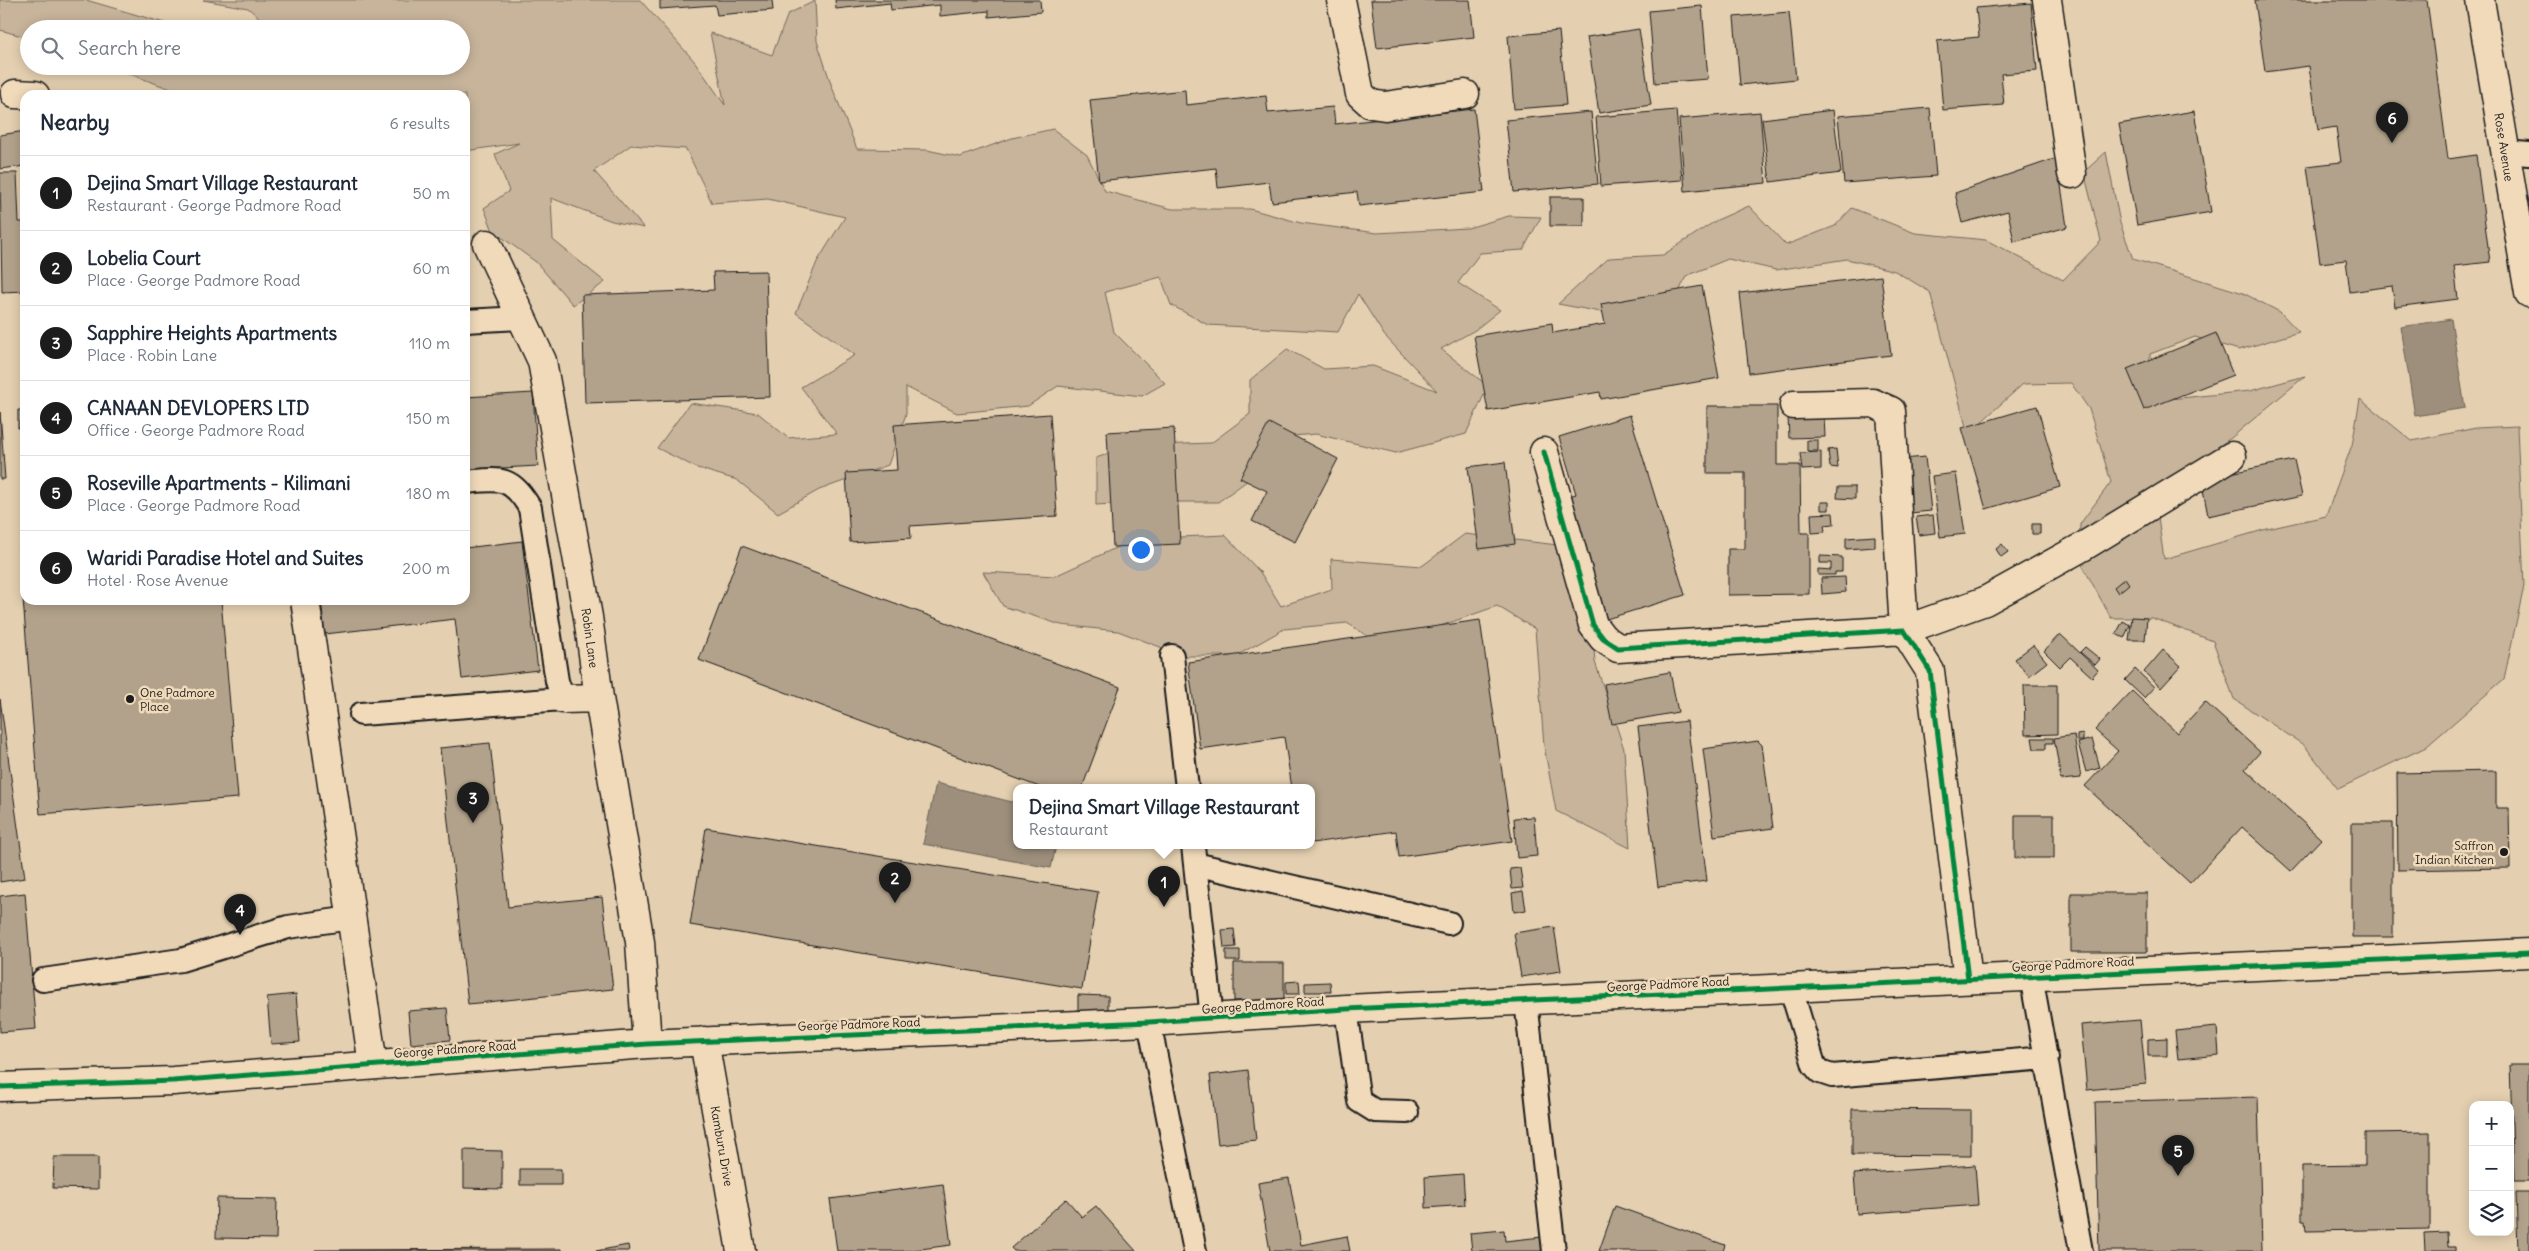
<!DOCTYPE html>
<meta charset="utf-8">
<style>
:root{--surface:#fff;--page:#f2f2f3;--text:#1f2937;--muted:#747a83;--line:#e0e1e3;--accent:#1c1c1c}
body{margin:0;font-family:Delius,sans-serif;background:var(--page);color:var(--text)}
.controls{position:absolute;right:15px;bottom:15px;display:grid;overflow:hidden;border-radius:10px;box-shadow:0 2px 12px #0003}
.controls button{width:45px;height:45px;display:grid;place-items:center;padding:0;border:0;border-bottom:1px solid var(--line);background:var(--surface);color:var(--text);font:25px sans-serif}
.you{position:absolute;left:1140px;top:549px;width:18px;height:18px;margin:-12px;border:4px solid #fff;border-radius:50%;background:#1a73e8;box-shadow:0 0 0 8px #1a73e833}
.badge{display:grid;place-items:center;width:32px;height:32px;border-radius:50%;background:var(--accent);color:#fff;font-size:16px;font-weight:700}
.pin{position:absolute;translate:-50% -41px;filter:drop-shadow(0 1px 2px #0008)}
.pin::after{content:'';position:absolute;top:26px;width:18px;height:15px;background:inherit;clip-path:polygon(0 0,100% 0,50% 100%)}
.popup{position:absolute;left:1013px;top:784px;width:302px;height:65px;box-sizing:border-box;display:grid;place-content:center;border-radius:10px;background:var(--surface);filter:drop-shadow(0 1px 4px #0005);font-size:16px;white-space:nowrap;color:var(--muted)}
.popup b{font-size:19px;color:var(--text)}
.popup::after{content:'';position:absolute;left:50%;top:100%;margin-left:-10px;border:10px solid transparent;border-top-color:var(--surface)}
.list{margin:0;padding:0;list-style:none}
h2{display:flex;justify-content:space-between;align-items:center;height:65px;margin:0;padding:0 20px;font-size:21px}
h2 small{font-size:16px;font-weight:400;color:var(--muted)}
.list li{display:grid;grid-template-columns:32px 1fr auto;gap:15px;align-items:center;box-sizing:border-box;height:75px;padding:0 20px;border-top:1px solid var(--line)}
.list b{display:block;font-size:19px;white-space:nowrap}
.list p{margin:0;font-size:16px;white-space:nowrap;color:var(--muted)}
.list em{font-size:16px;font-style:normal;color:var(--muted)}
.icon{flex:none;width:28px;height:28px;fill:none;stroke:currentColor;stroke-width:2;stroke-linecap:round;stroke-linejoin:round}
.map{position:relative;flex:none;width:2529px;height:1251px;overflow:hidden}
.search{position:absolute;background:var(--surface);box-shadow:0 2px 12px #0003;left:20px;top:20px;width:450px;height:55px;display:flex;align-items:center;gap:12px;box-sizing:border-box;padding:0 18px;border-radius:28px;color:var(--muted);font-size:19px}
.panel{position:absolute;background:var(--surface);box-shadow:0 2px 12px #0003;left:20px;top:90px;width:450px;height:515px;border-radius:15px}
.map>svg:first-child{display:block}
</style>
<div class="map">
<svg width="2529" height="1251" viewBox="0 0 2529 1251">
<rect width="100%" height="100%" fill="#e4cfb0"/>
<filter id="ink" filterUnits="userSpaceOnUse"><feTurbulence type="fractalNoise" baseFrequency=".02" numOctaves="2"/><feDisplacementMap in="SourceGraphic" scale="10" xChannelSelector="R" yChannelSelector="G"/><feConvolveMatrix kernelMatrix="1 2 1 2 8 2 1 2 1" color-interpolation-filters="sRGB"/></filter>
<g filter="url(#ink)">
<!-- green -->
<path fill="#c7b49b" stroke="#72685c" d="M0,0H86L185,29H29V38L0,30Z
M203,0H640L695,62L725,105L710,33L772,55L788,14L815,1L817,41L832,87L857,149L927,150L960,157L1012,138L1053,129L1087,155L1105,191L1172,209H1250L1301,223L1377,233L1468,228L1509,216L1541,217L1523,250L1480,253L1458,283L1500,310L1475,330L1441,349L1488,386L1466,434L1396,453L1316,434L1281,437L1255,475L1218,502H1147L1096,505V458L1131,446L1211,443L1250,414V380L1287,349L1324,369L1373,366L1437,391L1384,335L1358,294L1338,332L1208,325L1171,305L1161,277L1105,292L1114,332L1165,383L1142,396L1058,386L1028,406L957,413L906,387V414L888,465L819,490L778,513L737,480L697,468L657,448L690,403L758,413L788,438L837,434L801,387L855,355L796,313L817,262L845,217L768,199L712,203L686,149L631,145L594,171L644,228L612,221L551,198L553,240L605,282L573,305L536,262L493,231L484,208L509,191L495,154L519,143L465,151V95H187L108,66H461V29H273L248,8Z
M2106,152L2120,223L2133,259L2243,293L2280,312L2299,332L2239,350L2195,337L2150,354V401L2250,391L2305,376L2231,438L2176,475L2158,518L2164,559L2263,530L2326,516L2352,445L2360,399L2412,441L2476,428L2517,426L2524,586L2504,679L2426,747L2338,789L2305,746L2234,699L2213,641L2152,618H2111L2079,559L2080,524L2111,482L2089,409L2071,383L2023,384L1968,434L1930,292L1895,271L1847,259L1776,270L1728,259L1686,276L1665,324L1558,304L1609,258L1663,255L1717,220L1749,206L1786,245L1835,226L1852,208L1915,233L1986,240L2063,280L2101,241L2084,172Z
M1465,534L1566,546L1590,600L1595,662L1624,749L1630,848L1556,811L1544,746L1535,629L1497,606L1384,646L1347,623L1284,629L1236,656H1184L1118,631L1061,625L1003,606L983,572L1055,576L1135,539L1225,535L1260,572L1281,606L1332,589L1331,559L1422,566Z"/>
<!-- water -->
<path fill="#9d8f7c" stroke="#696156" d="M2451,319L2465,408L2415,416L2401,327Z
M936,783L1016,803V846H1056L1051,868L923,844Z"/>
<!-- building -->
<path fill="#b2a28b" stroke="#1c1c1c" d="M660,0H772L773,10L717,15L715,5L660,9Z
M835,0H1040L1041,12L989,17V11L940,16V5L891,10L890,3L836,9Z
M1371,0H1470L1474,37L1377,48Z
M2255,0H2427L2448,159L2476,155L2490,262L2454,266L2458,299L2395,307L2392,286L2350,292L2346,260L2320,263L2307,166L2341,162L2336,127L2318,130L2309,66L2265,72Z
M2031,3L2037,71L2001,74L2004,105L1943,110L1937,41L1979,37L1976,8Z
M1702,6L1708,79L1655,83L1649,11Z
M1789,12L1796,79L1740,85L1734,17Z
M1639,29L1651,105L1599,113L1587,37Z
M1559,31L1566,105L1514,109L1508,36Z
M1185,90L1186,105L1266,96L1268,113L1333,107L1335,124L1474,109L1484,192L1359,206L1357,192L1272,202L1269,182L1218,188L1216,168L1099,181L1090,100Z
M1930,108L1936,176L1844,183L1838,116Z
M1676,110L1682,180L1601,186L1596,117Z
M1833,110L1841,173L1770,182L1762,119Z
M2194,111L2211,212L2137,225L2119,124Z
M1591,112L1598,184L1514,192L1506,120Z
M1760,112L1766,183L1685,191L1679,119Z
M25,131V166L0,169V135Z
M2057,158L2067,227L2014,242L2008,211L1962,223L1955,193Z
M0,173H17L19,222H25V291L2,292Z
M1550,197H1584V226H1550Z
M766,271L770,397L585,403L582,295L714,290L713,272Z
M1881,276L1891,355L1749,373L1740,293Z
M1702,286L1719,378L1601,399L1600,392L1488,411L1474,336L1552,323L1553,333L1605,324L1601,304Z
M2216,333L2233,375L2144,410L2127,369Z
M533,393L538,466L465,470V397Z
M1707,406H1777V465H1800L1801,533H1809V594L1728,595V549H1745V473H1707Z
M2037,406L2060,487L1986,509L1962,428Z
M18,410H25V428H18Z
M0,412L5,479H0Z
M1050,414L1057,516L910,526L911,538L850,542L846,473L897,470L894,425Z
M1630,415L1685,595L1603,620L1566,497L1576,494L1559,437Z
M1824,416L1825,437L1789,438L1788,417Z
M1269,423L1338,459L1295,542L1252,521L1267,491L1240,478Z
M1174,428L1180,544L1113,547L1107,432Z
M1807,440H1818V451H1807Z
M1836,449L1838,468L1830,467L1828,450Z
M1821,452V469L1802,470L1800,453Z
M1925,457L1931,511L1910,513L1903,459Z
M2294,460L2302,496L2208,516L2201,479Z
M1505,462L1515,544L1479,549L1468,467Z
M1956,473L1965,534L1940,537L1932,476Z
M1838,487H1855V499L1837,498Z
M1821,502H1829V510H1821Z
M1833,513L1834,524L1824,525L1825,532L1812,533L1811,514Z
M1933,515L1935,533L1919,535L1916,517Z
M2032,524H2040V534H2032Z
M1875,536V547L1846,549V538Z
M522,541L538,670L462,679L455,619L325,634L321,600H465V548Z
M2002,544L2008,552L2001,557L1996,549Z
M742,546L1120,687L1082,788H1042L699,660Z
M25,547V600H221L238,798L40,814L19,548Z
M1820,556L1842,557V572H1835V575H1818V569L1831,570V563H1820Z
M1845,577L1846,592L1822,594L1821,578Z
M2125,578L2129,584L2118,593L2114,587Z
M2132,617L2147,618L2145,640H2129Z
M1480,620L1512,841L1399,857L1396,831L1312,843V788H1292L1284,737L1200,749L1188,662Z
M2123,621L2130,625L2124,638L2116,634Z
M2060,634L2098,670L2092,677L2070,657L2060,667L2044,651Z
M2033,645L2047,662L2029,676L2015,659Z
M2085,647L2100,659L2095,665L2080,652Z
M2163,650L2181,666L2161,688L2144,672Z
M2135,669L2154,687L2144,698L2125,680Z
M1670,672L1678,712L1612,724L1604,684Z
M2024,685H2057V734L2025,735Z
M2132,691L2177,733L2205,702L2260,752L2245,769L2321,839L2291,871L2242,827L2190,883L2085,786L2118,751L2095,730Z
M0,699L25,878L0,882Z
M1687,721L1707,881L1658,887L1638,727Z
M2083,734V741H2077V735Z
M2074,735L2081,778L2061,780L2054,738Z
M2032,738H2053V743H2046V749H2034Z
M2092,739L2100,768L2086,772L2078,743Z
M1758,741L1762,745L1773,828L1714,836L1703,749Z
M490,743L508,907L602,897L613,989L468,1004L440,748Z
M2496,771V808H2509L2510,868L2398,870L2397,773Z
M2015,815H2054V858H2015Z
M1534,817L1537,856L1517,858L1514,818Z
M2352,823H2393V937H2352Z
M706,828L1098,892L1082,989L690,925Z
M1520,868L1523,888L1512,889L1510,869Z
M1523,891L1526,910L1514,912L1512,893Z
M25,893L36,1029L0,1032V896Z
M2071,893H2147V952H2071Z
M1554,927L1561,971L1521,977L1514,933Z
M1234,929L1236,947L1224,948L1222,930Z
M1226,950H1240V961H1226Z
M1234,963H1284V1001H1234Z
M1299,981L1300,994H1286V982Z
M1330,982L1331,992H1305V983Z
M296,994L300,1042L271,1044L267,997Z
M1078,995L1108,996V1015L1078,1014Z
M447,1008L450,1040L411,1044L408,1011Z
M2140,1020L2146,1084L2087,1090L2081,1025Z
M2217,1027L2219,1055L2178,1059L2175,1031Z
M2167,1038V1056H2148V1039Z
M2510,1065H2529V1181H2514Z
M1248,1070L1256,1140L1218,1144L1210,1075Z
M2258,1097L2262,1251H2099L2095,1102Z
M1852,1109L1971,1110V1156L1852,1155Z
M2430,1132V1229L2306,1231L2305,1221H2302V1166L2365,1165V1133Z
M464,1150L502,1151V1189L464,1188Z
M54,1157H98V1189L53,1188Z
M1975,1165L1978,1205L1857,1214L1854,1174Z
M520,1169H561V1185H520Z
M1463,1174L1465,1205L1426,1208L1425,1177Z
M1289,1178L1301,1245L1347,1236L1350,1251H1270L1258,1183Z
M943,1184L951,1245L905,1251H837L830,1199Z
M2516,1193H2529V1251H2518Z
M217,1198L277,1199L276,1239L216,1238Z
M1066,1199L1082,1217L1096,1206L1136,1251H1014L1011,1248Z
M1615,1206L1725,1245L1723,1251H1599Z
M1504,1230L1505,1241L1542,1237L1543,1251H1472L1470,1233Z
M2447,1232L2448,1247H2455V1251H2425L2424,1233Z
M628,1245L629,1251H596Z
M562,1249V1251H315V1250Z"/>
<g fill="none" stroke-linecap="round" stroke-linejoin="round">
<!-- lane casing -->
<g stroke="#1c1c1c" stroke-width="26">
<path id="lane" d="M2505,152L2529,154
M465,321L521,318
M1172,656L1187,788
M361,714L563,699L557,681L530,508C510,475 501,479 465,482
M1193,846L1212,1018
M1195,864L1449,923
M2031,976L2081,1251
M43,980L181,960L288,927L351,918
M1791,989L1814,1065L1820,1072L1832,1076L2047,1058
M1526,1001L1554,1251
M1346,1009L1359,1101L1375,1111L1407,1112
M1149,1022L1195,1251"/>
</g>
<!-- street casing -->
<g stroke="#1c1c1c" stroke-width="31">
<path id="street" d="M1341,0L1360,94L1371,104L1385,106L1465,94
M2047,0L2072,174
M2480,0L2529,293
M15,94L35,95
M487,244L542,361L588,617L599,698L640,942L647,1044
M1794,405L1873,403L1891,411L1904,630L1985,601L2084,546L2232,456
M1544,452L1593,625L1603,638L1618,648L1904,630L1930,671L1968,979
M305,600L373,1065
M563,699L599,698
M704,1041L741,1251
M0,1087L173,1081L647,1044L1149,1022L1346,1009L2529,953"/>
</g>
<!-- lane -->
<use href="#lane" stroke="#f1daba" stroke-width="22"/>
<!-- street -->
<use href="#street" stroke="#f1daba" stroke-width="28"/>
<!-- cycleway casing -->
<g stroke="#f1daba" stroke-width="8">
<path id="cycleway" d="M1544,452L1593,625L1603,638L1618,648L1904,630L1930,671L1968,979
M0,1087L173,1081L647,1044L1149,1022L1346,1009L2529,953"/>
</g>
<!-- cycleway -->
<use href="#cycleway" stroke="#00873e" stroke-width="5"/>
</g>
</g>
<!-- markers -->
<g fill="#1c1c1c" stroke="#f1daba" stroke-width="2">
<circle cx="130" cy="699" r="5"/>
<circle cx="2504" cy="852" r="5"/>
</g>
<g text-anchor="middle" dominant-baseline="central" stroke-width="5" stroke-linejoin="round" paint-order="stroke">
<!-- street labels -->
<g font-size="12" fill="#1c1c1c" stroke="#f1daba">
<text transform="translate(2504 147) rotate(81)">Rose Avenue</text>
<text transform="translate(590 638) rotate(82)">Robin Lane</text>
<text transform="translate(2073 964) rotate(-3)">George Padmore Road</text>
<text transform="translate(1668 984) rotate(-3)">George Padmore Road</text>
<text transform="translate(1263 1005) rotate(-4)">George Padmore Road</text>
<text transform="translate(859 1024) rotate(-2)">George Padmore Road</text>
<text transform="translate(455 1049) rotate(-4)">George Padmore Road</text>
<text transform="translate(722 1146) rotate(80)">Kamburu Drive</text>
</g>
<!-- poi labels -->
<g font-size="12" fill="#1c1c1c" stroke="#f1daba" text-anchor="start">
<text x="140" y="692">One Padmore<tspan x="140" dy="14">Place</tspan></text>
<text x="2494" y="845" text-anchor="end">Saffron<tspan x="2494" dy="14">Indian Kitchen</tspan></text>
</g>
</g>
</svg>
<div class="controls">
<button>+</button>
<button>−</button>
<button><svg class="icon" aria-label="layers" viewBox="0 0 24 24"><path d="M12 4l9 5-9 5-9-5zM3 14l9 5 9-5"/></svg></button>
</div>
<div class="you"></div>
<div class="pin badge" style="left:1164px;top:907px">1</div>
<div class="popup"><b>Dejina Smart Village Restaurant</b>Restaurant</div>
<div class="pin badge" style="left:895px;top:903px">2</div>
<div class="pin badge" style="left:473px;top:823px">3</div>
<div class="pin badge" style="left:240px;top:935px">4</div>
<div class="pin badge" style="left:2178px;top:1176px">5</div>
<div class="pin badge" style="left:2392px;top:143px">6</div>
<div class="search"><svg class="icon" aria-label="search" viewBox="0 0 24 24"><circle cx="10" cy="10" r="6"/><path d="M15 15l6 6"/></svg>Search here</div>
<section class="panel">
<h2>Nearby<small>6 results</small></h2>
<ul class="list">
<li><span class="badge">1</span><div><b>Dejina Smart Village Restaurant</b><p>Restaurant · George Padmore Road</p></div><em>50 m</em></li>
<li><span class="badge">2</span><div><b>Lobelia Court</b><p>Place · George Padmore Road</p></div><em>60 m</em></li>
<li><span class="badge">3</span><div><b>Sapphire Heights Apartments</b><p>Place · Robin Lane</p></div><em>110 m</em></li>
<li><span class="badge">4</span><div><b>CANAAN DEVLOPERS LTD</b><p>Office · George Padmore Road</p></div><em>150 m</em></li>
<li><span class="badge">5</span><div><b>Roseville Apartments - Kilimani</b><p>Place · George Padmore Road</p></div><em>180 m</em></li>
<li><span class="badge">6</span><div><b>Waridi Paradise Hotel and Suites</b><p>Hotel · Rose Avenue</p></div><em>200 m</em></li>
</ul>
</section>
</div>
